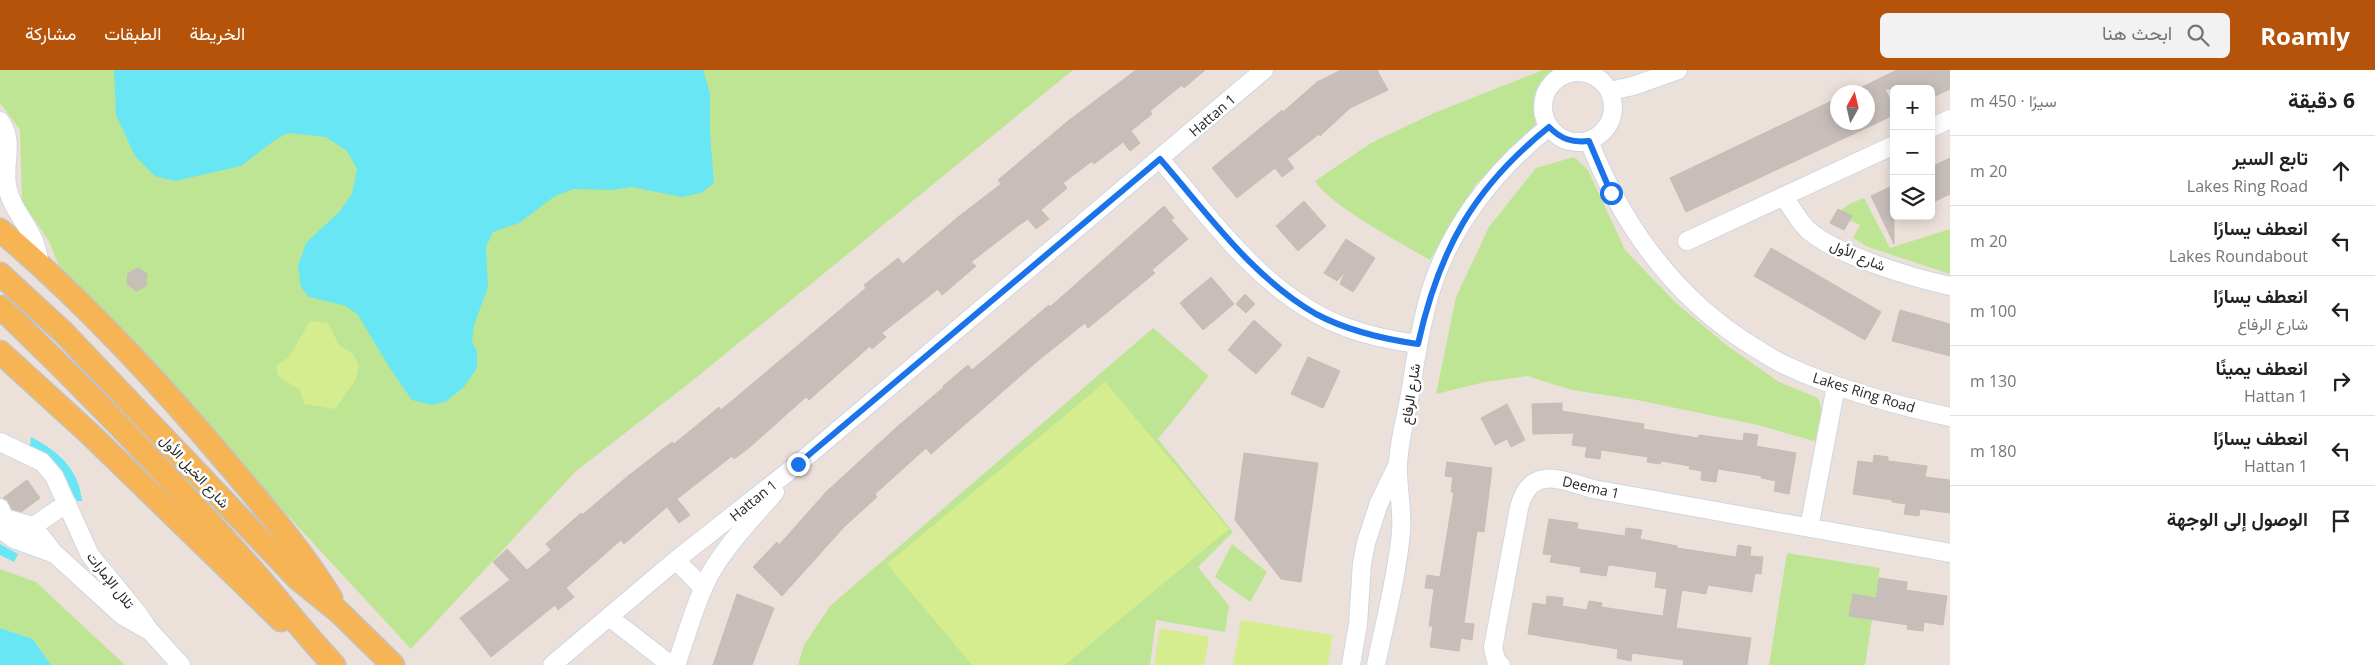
<!DOCTYPE html>
<html lang="ar">
<meta charset="utf-8">
<style>
:root{--surface:#fff;--page:#f2f2f2;--text:#202124;--muted:#757577;--line:#e0e0e0;--accent:#b45309}
body{margin:0;font-family:"Open Sans",Vazirmatn,sans-serif;background:var(--page);color:var(--text);direction:rtl}
.controls{position:absolute;right:15px;top:15px;display:grid;overflow:hidden;border-radius:8px;box-shadow:0 2px 12px #0003}
.controls button{width:45px;height:45px;display:grid;place-items:center;padding:0;border:0;border-bottom:1px solid var(--line);background:var(--surface);color:var(--text);font:25px sans-serif}
.compass{position:absolute;left:1830px;top:15px;width:45px;height:45px;border-radius:50%;background:var(--surface);box-shadow:0 2px 12px #0003;rotate:8deg}
.stop{position:absolute;width:15px;height:15px;margin:-11px;border:4px solid #1a73e8;border-radius:50%;background:#fff}
.stop.end{background:#1a73e8;border-color:#fff;box-shadow:0 1px 5px #0008}
.list{margin:0;padding:0;list-style:none}
h2{display:flex;justify-content:space-between;align-items:center;height:65px;margin:0;padding:0 20px;font-size:21px}
h2 small{font-size:16px;font-weight:400;color:var(--muted)}
.list li{display:grid;grid-template-columns:32px 1fr auto;gap:15px;align-items:center;box-sizing:border-box;height:70px;padding:0 20px;border-top:1px solid var(--line)}
.list b{display:block;font-size:19px;white-space:nowrap}
.list p{margin:0;font-size:16px;white-space:nowrap;color:var(--muted)}
.list em{font-size:16px;font-style:normal;color:var(--muted)}
.icon{flex:none;width:28px;height:28px;fill:none;stroke:currentColor;stroke-width:2;stroke-linecap:round;stroke-linejoin:round}
.map{position:relative;flex:none;width:1950px;height:595px;overflow:hidden;direction:ltr}
header{display:flex;align-items:center;gap:30px;box-sizing:border-box;height:70px;padding:0 25px;background:var(--accent);color:#fff}
header strong{font-size:24px}
nav{display:flex;gap:28px;margin-inline-start:auto;font-size:18px}
.search{width:350px;height:45px;background:var(--page);display:flex;align-items:center;gap:12px;box-sizing:border-box;padding:0 18px;border-radius:8px;color:var(--muted);font-size:19px}
main{display:flex}
aside{flex:1;background:var(--surface)}
.map>svg:first-child{display:block}
</style>
<header>
<strong>Roamly</strong>
<div class="search"><svg class="icon" aria-label="search" viewBox="0 0 24 24"><circle cx="10" cy="10" r="6"/><path d="M15 15l6 6"/></svg>ابحث هنا</div>
<nav><a>الخريطة</a><a>الطبقات</a><a>مشاركة</a></nav>
</header>
<main>
<aside>
<h2>6 دقيقة<small>سيرًا · 450 m</small></h2>
<ul class="list">
<li><svg class="icon" aria-label="ahead" viewBox="0 0 24 24"><path d="M12 20V5M6 11l6-6 6 6"/></svg><div><b>تابع السير</b><p>Lakes Ring Road</p></div><em>20 m</em></li>
<li><svg class="icon" aria-label="left" viewBox="0 0 24 24"><path d="M17 20v-9H6M10 6l-5 5 5 5"/></svg><div><b>انعطف يسارًا</b><p>Lakes Roundabout</p></div><em>20 m</em></li>
<li><svg class="icon" aria-label="left" viewBox="0 0 24 24"><path d="M17 20v-9H6M10 6l-5 5 5 5"/></svg><div><b>انعطف يسارًا</b><p>شارع الرفاع</p></div><em>100 m</em></li>
<li><svg class="icon" aria-label="right" viewBox="0 0 24 24"><path d="M7 20v-9h11M14 6l5 5-5 5"/></svg><div><b>انعطف يمينًا</b><p>Hattan 1</p></div><em>130 m</em></li>
<li><svg class="icon" aria-label="left" viewBox="0 0 24 24"><path d="M17 20v-9H6M10 6l-5 5 5 5"/></svg><div><b>انعطف يسارًا</b><p>Hattan 1</p></div><em>180 m</em></li>
<li><svg class="icon" aria-label="arrive" viewBox="0 0 24 24"><path d="M6 21V4h12l-3 4 3 4H6"/></svg><div><b>الوصول إلى الوجهة</b></div></li>
</ul>
</aside>
<div class="map">
<svg width="1950" height="595" viewBox="0 0 1950 595">
<rect width="100%" height="100%" fill="#ece1da"/>
<!-- green -->
<path fill="#bde594" d="M0,0H1073L697,307L575,402L411,579L60,199L49,171L22,132L20,60L0,33Z
M1543,0H1554L1540,28V50L1476,114L1430,190C1403,174 1329,135 1315,111L1371,73L1434,43Z
M1574,87L1588,100L1625,180L1676,233L1725,274L1779,312L1818,328L1825,348L1821,373L1758,355L1637,330L1572,320L1527,306L1485,312L1436,324L1456,227L1489,157L1536,98Z
M1864,128L1890,178L1950,159V204L1868,177L1853,168L1860,155L1842,147L1834,157C1836,139 1848,134 1864,128Z
M1153,258L1209,306L1158,369L1233,462L1198,497L1229,536L1225,562L1156,550L1150,595H798L804,575L830,536Z
M1232,474L1267,502L1250,532L1215,507Z
M1787,483L1880,498L1865,595H1769Z
M0,499L36,512L125,595H51L33,569L0,558Z"/>
<!-- pitch -->
<path fill="#d5ed8f" d="M310,251L328,253L339,275L353,284L359,295L355,311L335,339L304,334L300,320L278,306L276,296L289,287Z
M1105,312L1229,459L1065,595H972L887,494Z
M1241,550L1333,565L1328,595H1233Z
M1160,558L1209,567L1204,595H1154Z"/>
<!-- water -->
<path fill="#68e6f3" d="M114,0H703L710,23V63L714,113L701,123L682,127L631,117L613,120L574,119L555,126L519,153L493,162L486,177L488,217L474,255L472,272L477,281V298L463,318L445,332L431,335L412,330L391,300L358,245L346,236L309,227L301,217L298,196L306,173L339,142L352,124L357,99L347,81L326,67L288,63L275,70L241,96L175,111L155,106L135,86L116,45Z
M31,367C58,381 79,399 82,431H75C65,403 57,390 30,376Z
M0,474L18,484L14,492L0,485Z
M0,558L33,569L51,595H0Z"/>
<!-- building -->
<path fill="#c7beba" stroke="#c7bdb4" d="M1136,0H1205L1184,18L1182,15L1150,41L1152,44L1131,61L1140,73L1130,81L1123,72L1094,94L1092,91L1063,113L1067,118L1041,140L1049,149L1036,159L1028,149L1019,155L971,192L976,196L942,225L938,219L882,263L886,267L872,279L870,276L809,330L806,327L750,377L734,389L732,386L677,429L690,445L679,453L667,437L624,474L621,470L566,518L574,527L558,540L555,535L491,587L460,548L510,510L493,492L507,479L527,500L551,480L546,474L581,443L582,445L628,406L672,372L674,374L719,337L721,340L866,218L864,215L898,188L903,194L958,147L1001,114L998,110L1068,51Z
M1341,0H1377L1388,20L1350,38L1320,66L1319,64L1287,89L1294,98L1282,107L1275,98L1237,128L1212,98L1282,40L1283,42L1317,12Z
M1897,0H1950V19L1931,28V19H1885L1894,37V45L1686,142L1670,108L1838,28V52H1868V19H1858Z
M1950,88V124L1931,133V97Z
M1894,115V174L1871,126Z
M1304,131L1326,156L1298,181L1276,156Z
M1164,136L1174,148L1171,150L1188,169L1152,200L1155,203L1088,258L1085,253L1040,289L931,384L926,378L875,424L877,427L844,457L782,526L753,497L777,472L779,475L826,422L898,356L944,317L943,316L968,295L972,300L1049,235L1050,237Z
M1838,139L1852,146L1844,160L1830,153Z
M1346,169L1375,188L1353,222L1340,214L1345,202L1337,211L1324,203Z
M1771,178L1881,242L1865,270L1754,206Z
M138,198L147,204L146,216L137,221L127,214L128,203Z
M1211,207L1234,234L1203,260L1180,233Z
M1245,224L1255,234L1246,243L1236,234Z
M1900,240L1950,254V286L1892,271Z
M1254,250L1282,275L1256,304L1228,280Z
M1308,287L1340,301L1323,338L1291,324Z
M1562,333V341L1644,354L1643,359L1698,368L1699,365L1743,371L1744,363L1758,365L1756,376L1796,383L1789,424L1774,421L1776,411L1761,408L1762,406L1718,399L1716,412L1701,410L1702,401L1689,399L1690,396L1661,391L1660,394L1647,392L1648,387L1601,380L1600,389L1585,387L1587,377L1572,375L1574,363L1533,364L1532,334Z
M1507,334L1525,370L1511,377L1507,369L1495,375L1481,348Z
M1244,383L1318,393L1301,512L1281,509L1235,450Z
M1874,385L1888,387V391L1927,396L1925,407L1950,410V443L1920,439L1919,446L1904,444L1906,434L1892,432V430L1853,424L1858,391L1873,393Z
M1447,392L1492,398L1484,462L1477,461L1464,553L1474,554L1472,570L1461,568L1459,581L1430,577L1433,556H1429L1434,519L1425,518L1427,505L1440,507L1454,422H1451L1453,407L1445,406Z
M27,410L40,428L21,442L12,439L7,430L3,428Z
M1549,449L1578,453L1577,459L1625,466L1626,458L1642,460L1640,469L1677,476V478L1736,487L1738,475L1751,477L1750,486L1763,487L1761,504L1755,503L1752,522L1708,515L1706,524L1682,520L1676,558L1751,568L1747,595H1683L1684,590L1632,583L1631,591L1617,588L1618,579L1528,564L1533,533L1546,535L1547,526L1563,528L1562,536L1587,540L1589,531L1602,533L1601,537L1663,546L1667,519L1655,517L1657,502L1611,495L1608,496L1606,506L1580,502L1581,497L1550,492L1552,485L1543,484Z
M1879,508L1907,512L1906,520L1947,526L1943,555L1924,552L1923,561L1907,559L1908,555L1849,546L1853,524L1876,528Z
M737,524L774,538L752,595H713Z"/>
<g fill="none" stroke-linecap="round" stroke-linejoin="round">
<!-- minor casing -->
<g stroke="#cfd6e3" stroke-width="20">
<path id="minor" d="M1543 37a35 35 0 1 1 70 0a35 35 0 1 1-70 0Z
M1610,21L1633,16L1678,0
M0,51C15,72 3,92 7,115C10,137 26,151 34,171C37,178 38,186 40,193
M1931,58L1950,49
M1589,71C1623,157 1677,231 1757,279C1767,285 1777,292 1787,296C1839,320 1895,335 1950,347
M1160,89C1215,153 1268,231 1351,259C1373,267 1395,271 1418,274
M1784,126C1791,138 1798,150 1808,160C1836,185 1913,208 1950,216
M1687,171L1894,75
M0,372L42,392L54,406L90,485L139,545L149,560L181,595
M0,438L4,448L33,456L54,483
M1809,458L1836,316
M0,459L14,469L55,484L123,546L146,559
M25,462L67,433
M676,490L703,518
M609,547L671,595
M552,595L676,490L798,394L1264,0
M676,595C687,565 695,532 710,504C727,474 753,448 775,422
M1351,595L1358,554L1362,493L1366,473L1379,433L1398,394
M1376,595C1385,551 1397,506 1401,462C1403,439 1397,416 1398,394C1399,369 1407,344 1411,319C1415,291 1420,262 1427,234C1445,163 1492,102 1549,57
M1501,595L1496,590L1493,578L1519,438C1530,394 1561,410 1593,419L1950,483"/>
</g>
<!-- major casing -->
<g stroke="#c3c3c3" stroke-width="25">
<path id="major" d="M0,160C83,230 157,310 227,393C264,437 301,479 331,528
M0,204L64,263L297,508L339,542L393,595
M0,237C84,317 163,400 240,486C272,521 301,560 334,595
M0,282L91,365L281,550"/>
</g>
<!-- minor -->
<use href="#minor" stroke="#fff" stroke-width="18"/>
<!-- major -->
<use href="#major" stroke="#f6b455" stroke-width="22"/>
</g>
<g fill="none" stroke-linecap="round" stroke-linejoin="round">
<!-- route -->
<path stroke="#1a73e8" stroke-width="6" d="M798,394L1160,89C1208,144 1252,207 1316,244C1348,261 1383,269 1418,274C1439,180 1473,118 1549,57C1561,69 1572,73 1589,71L1611,123"/>
</g>
<g text-anchor="middle" dominant-baseline="central" stroke-width="5" stroke-linejoin="round" paint-order="stroke">
<!-- street labels -->
<g font-size="14" fill="#292929" stroke="#fff">
<text transform="translate(1212 45) rotate(-41)">Hattan 1</text>
<text transform="translate(1858 185) rotate(23)">شارع الأول</text>
<text transform="translate(1864 322) rotate(17)">Lakes Ring Road</text>
<text transform="translate(1410 324) rotate(-81)">شارع الرفاع</text>
<text transform="translate(195 401) rotate(47)">شارع الخيل الأول</text>
<text transform="translate(1591 417) rotate(13)">Deema 1</text>
<text transform="translate(753 430) rotate(-39)">Hattan 1</text>
<text transform="translate(111 510) rotate(52)">تلال الإمارات</text>
</g>
</g>
</svg>
<div class="controls">
<button>+</button>
<button>−</button>
<button><svg class="icon" aria-label="layers" viewBox="0 0 24 24"><path d="M12 4l9 5-9 5-9-5zM3 14l9 5 9-5"/></svg></button>
</div>
<svg class="compass" viewBox="-18 -18 36 36"><path d="M0-13l5 13h-10z" fill="#e53935"/><path d="M0 13l5-13h-10z" fill="#757577"/></svg>
<div class="stop" style="left:1611px;top:123px"></div>
<div class="stop end" style="left:798px;top:394px"></div>
</div>
</main>
